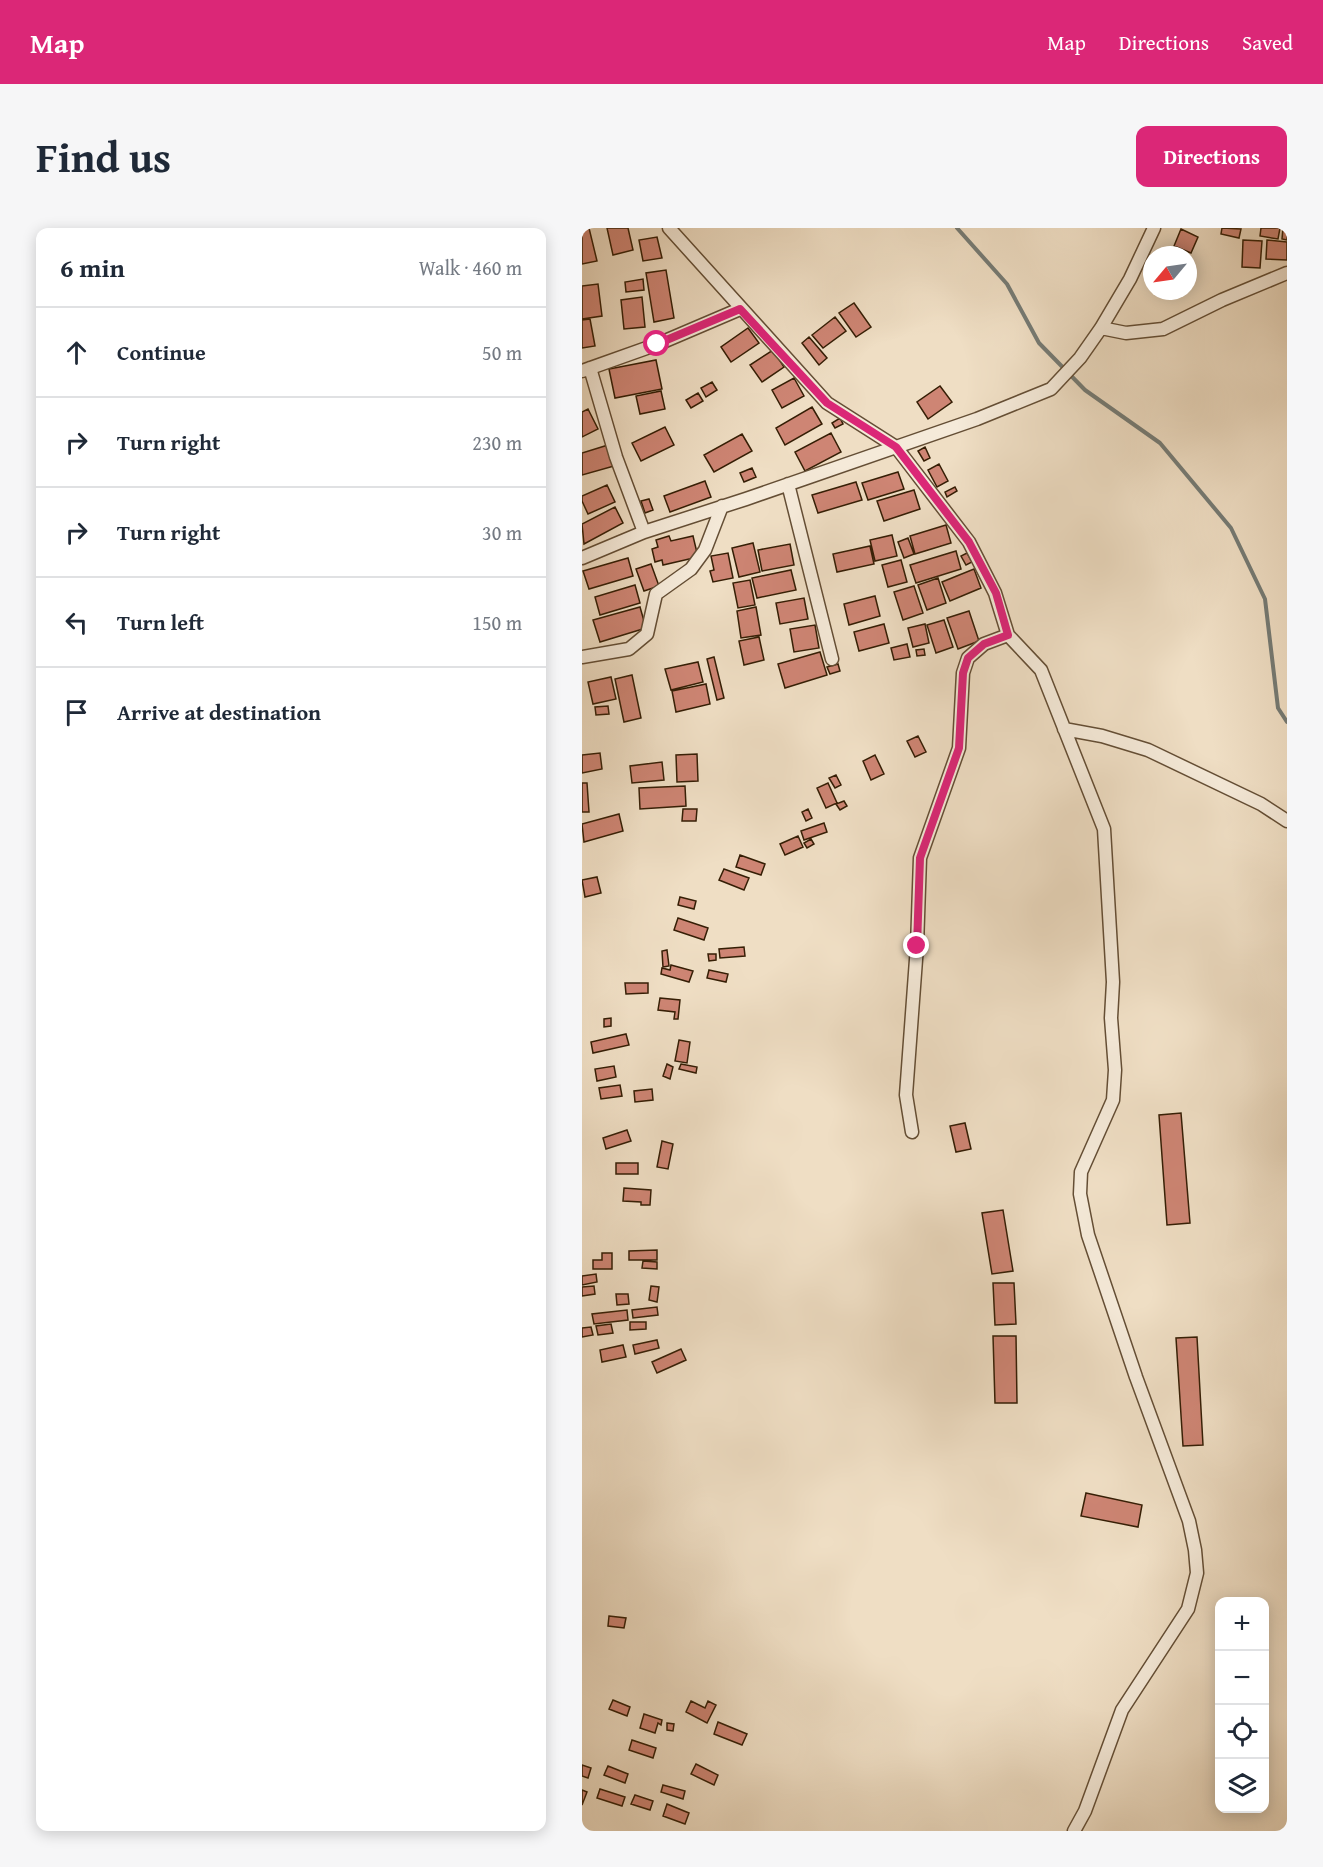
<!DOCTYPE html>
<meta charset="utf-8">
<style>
:root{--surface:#fff;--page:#f6f6f7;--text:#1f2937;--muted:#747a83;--line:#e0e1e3;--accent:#db2777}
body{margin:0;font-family:"Gentium Book Plus",serif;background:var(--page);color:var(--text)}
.controls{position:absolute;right:18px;bottom:18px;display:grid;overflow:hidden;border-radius:12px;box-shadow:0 3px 15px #0003}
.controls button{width:54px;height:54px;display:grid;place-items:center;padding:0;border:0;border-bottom:2px solid var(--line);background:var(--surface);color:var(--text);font:30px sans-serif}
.compass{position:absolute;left:561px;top:18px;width:54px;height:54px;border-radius:50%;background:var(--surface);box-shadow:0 3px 15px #0003;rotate:241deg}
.stop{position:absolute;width:18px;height:18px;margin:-14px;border:4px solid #db2777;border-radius:50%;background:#fff}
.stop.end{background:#db2777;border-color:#fff;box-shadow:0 2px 6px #0008}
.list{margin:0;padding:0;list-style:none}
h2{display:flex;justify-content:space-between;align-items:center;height:78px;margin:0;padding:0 24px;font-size:26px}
h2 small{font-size:20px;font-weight:400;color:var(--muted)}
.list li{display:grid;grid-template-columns:39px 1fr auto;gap:18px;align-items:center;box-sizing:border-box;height:90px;padding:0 24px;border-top:2px solid var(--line)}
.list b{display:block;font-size:22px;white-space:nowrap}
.list em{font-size:20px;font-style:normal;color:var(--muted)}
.icon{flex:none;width:33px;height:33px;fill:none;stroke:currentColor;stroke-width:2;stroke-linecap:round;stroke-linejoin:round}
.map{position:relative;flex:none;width:705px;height:1603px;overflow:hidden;border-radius:12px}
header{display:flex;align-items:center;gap:36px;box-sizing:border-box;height:84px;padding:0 30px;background:var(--accent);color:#fff}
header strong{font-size:28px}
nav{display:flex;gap:33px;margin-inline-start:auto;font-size:21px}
.intro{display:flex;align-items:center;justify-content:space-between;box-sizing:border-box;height:144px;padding:0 36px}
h1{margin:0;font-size:42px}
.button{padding:15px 27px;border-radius:12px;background:var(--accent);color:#fff;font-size:21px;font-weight:700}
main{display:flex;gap:36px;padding:0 36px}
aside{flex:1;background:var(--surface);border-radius:12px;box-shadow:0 3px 15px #0003}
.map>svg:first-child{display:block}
</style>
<header>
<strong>Map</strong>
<nav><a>Map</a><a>Directions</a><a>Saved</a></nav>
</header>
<div class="intro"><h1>Find us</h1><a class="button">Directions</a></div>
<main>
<aside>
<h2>6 min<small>Walk · 460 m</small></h2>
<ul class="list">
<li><svg class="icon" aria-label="ahead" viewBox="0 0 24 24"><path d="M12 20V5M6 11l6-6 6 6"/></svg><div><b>Continue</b></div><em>50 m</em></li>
<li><svg class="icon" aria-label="right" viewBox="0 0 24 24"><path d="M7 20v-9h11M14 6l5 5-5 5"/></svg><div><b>Turn right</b></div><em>230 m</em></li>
<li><svg class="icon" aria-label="right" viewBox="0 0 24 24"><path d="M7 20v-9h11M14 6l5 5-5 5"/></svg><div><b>Turn right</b></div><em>30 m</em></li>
<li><svg class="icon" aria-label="left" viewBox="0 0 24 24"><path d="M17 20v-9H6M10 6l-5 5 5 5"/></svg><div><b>Turn left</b></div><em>150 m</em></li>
<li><svg class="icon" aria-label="arrive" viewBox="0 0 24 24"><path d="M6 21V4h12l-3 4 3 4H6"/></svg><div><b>Arrive at destination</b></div></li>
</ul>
</aside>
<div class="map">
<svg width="705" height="1603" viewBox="0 0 705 1603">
<rect width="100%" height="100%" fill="#efdec4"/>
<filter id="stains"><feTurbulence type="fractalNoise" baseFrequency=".00333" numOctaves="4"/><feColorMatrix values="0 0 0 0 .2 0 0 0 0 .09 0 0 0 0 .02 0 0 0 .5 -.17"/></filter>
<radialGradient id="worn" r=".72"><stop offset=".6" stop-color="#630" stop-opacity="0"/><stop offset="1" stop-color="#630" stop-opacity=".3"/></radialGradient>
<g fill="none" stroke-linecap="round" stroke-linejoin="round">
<!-- stream -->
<path stroke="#757b75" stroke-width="4" d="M375,0L425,56L457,115L503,162L578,215L649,300L683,371L696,480L705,494"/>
</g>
<!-- building -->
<path fill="#ce8574" stroke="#351e05" stroke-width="1.5" d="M0,0H7L15,33L0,36Z
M25,0H46L51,22L31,27Z
M640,0L659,1L657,10L639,6Z
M679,0H698L696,11L678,8Z
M701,0H705V12L700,11Z
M599,1L616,9L609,25L592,18Z
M75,9L80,30L61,33L57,12Z
M661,12L680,13L678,40L660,39Z
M685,12L705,14V32L684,31Z
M84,42L92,90L72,94L64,45Z
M61,51L62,62L44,64L43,54Z
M16,56L20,88L0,91V58Z
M60,69L63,99L42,101L39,72Z
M272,75L289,99L274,109L257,85Z
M253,89L264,103L241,120L230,107Z
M8,91L13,118L0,120V92Z
M166,100L177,115L149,134L139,119Z
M227,109L245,130L237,137L220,115Z
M191,122L202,139L180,154L168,137Z
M74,132L80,161L33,170L27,141Z
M212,150L222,168L200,180L190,162Z
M130,154L135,162L124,169L119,160Z
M358,158L370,174L346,191L335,174Z
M79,163L83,181L58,186L54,168Z
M116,165L121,173L109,180L104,172Z
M230,179L240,196L203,217L194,200Z
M6,181L16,201L0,209V184Z
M258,190L261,196L253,200L250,195Z
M83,199L92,217L59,233L50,215Z
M249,205L259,224L223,243L213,224Z
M160,206L170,223L132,244L122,227Z
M26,217L32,238L0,247V225Z
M343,219L348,230L342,233L336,223Z
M357,236L366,253L355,259L346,242Z
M170,240L174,249L162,254L158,245Z
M316,244L322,261L286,272L280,255Z
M123,253L129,269L88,284L82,268Z
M274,254L280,272L236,285L230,267Z
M25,257L33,274L6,286L0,273V268Z
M373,259L375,263L365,269L363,264Z
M332,262L338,281L302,293L295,273Z
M67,271L71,282L63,285L59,273Z
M33,279L41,295L2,316L0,296Z
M364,297L369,315L333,326L328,308Z
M310,307L315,328L293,333L288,312Z
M87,308L89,313L111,308L116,329L81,337L80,332L73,334L70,321L76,319L74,312Z
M326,310L332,326L322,330L316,314Z
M171,315L178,344L157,349L150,320Z
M208,316L212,337L180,343L176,322Z
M288,318L292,336L255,344L251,326Z
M374,323L379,341L334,355L328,337Z
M146,325L151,350L131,354L128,343L132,342L129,328Z
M385,325L390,334L384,337L379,328Z
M46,330L51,348L7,361L1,343Z
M319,332L325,354L306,359L300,337Z
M69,336L77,358L62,363L54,341Z
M392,341L399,360L368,373L360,354Z
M209,342L214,362L175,370L170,350Z
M356,350L364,375L345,382L336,357Z
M168,352L173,377L156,380L151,355Z
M53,357L58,375L18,387L13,369Z
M332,358L341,385L321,392L312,364Z
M293,368L298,388L267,397L262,376Z
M222,370L226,391L198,396L194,375Z
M58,379L64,400L18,414L11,392Z
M174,379L179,407L159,410L155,383Z
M387,383L397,413L376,421L365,390Z
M362,392L371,419L354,425L345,397Z
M302,396L307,415L277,423L272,404Z
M343,396L347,415L331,419L326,400Z
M233,397L237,420L212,424L208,401Z
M177,409L182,432L162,437L157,413Z
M325,416L328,429L312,432L309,420Z
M342,421L343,427L335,428L334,422Z
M238,424L245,447L203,460L196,436Z
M132,429L142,470L135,472L125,431Z
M116,434L121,454L89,462L83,441Z
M256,436L258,443L248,446L245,439Z
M50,447L59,490L42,494L33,451Z
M29,449L34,471L11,476L6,454Z
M124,456L128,476L94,484L90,463Z
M26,478L27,486L14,487L13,479Z
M336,508L344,524L333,529L325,513Z
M18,525L20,541L0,545V527Z
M115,526L116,553L95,554L94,527Z
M293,527L302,546L289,552L281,533Z
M80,534L82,552L50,555L48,538Z
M254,547L259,557L253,560L247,550Z
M0,555H5L7,584H0Z
M246,555L255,575L244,580L235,560Z
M103,558L104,578L58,581L57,560Z
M262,573L265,578L258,582L254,576Z
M101,581H115L114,593H100Z
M226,581L230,590L224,593L220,584Z
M37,586L41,603L2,614L0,596Z
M242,595L245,604L222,612L219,603Z
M216,608L221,619L203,627L198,616Z
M229,611L232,616L225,620L222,615Z
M158,627L183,636L179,647L154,639Z
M142,641L167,650L162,662L137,652Z
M15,649L19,665L3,669L0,652Z
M98,669L114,673L112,681L96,677Z
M96,690L126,700L122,712L92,702Z
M162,719L163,728L138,730L137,721Z
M85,722L87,738L81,739L80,723Z
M126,726H134V732L127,733Z
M89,737L111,743L107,754L79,746L80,740L88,742Z
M127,742L146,746L144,754L125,750Z
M43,755H66V765L44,766Z
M78,770L98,772L96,791H92L93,784L76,782Z
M29,790V798L22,799V791Z
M44,806L47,817L11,825L9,814Z
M97,812L108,814L105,835L93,833Z
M85,836L91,839L88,851L81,848Z
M99,836L115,839L114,845L97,841Z
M32,838L34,849L15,853L13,841Z
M38,857L40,868L19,871L17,860Z
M70,861L71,872L53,874L52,863Z
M599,885L608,995L585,997L577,887Z
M383,895L389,921L374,924L368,898Z
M45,902L49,913L24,921L21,910Z
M80,913L91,916L86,941L75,939Z
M34,935H56V946H34Z
M42,960L69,962L68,977H59V974L41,973Z
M421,982L431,1043L410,1046L400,985Z
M75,1022V1032H47V1023Z
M20,1025H30V1041H11V1032H20Z
M61,1033L75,1034V1041L60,1040Z
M14,1046L15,1054L0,1057V1048Z
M411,1055H432L434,1096L413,1097Z
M12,1058L13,1066L0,1068V1059Z
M69,1058L77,1059L75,1074L67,1072Z
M34,1066H46L47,1076L35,1077Z
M75,1079L76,1087L51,1090L50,1082Z
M45,1082L46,1092L12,1096L10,1086Z
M48,1094H64V1101L48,1102Z
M29,1096L31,1105L16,1107L14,1098Z
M9,1099L11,1107L0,1109V1100Z
M411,1108H434L435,1175H413Z
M615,1109L621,1217L601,1218L594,1110Z
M75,1112L77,1120L53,1126L51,1117Z
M41,1117L44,1129L20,1134L18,1122Z
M99,1121L104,1132L75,1145L70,1134Z
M504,1265L560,1277L556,1299L499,1288Z
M27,1388L44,1390L42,1400L26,1398Z
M31,1472L48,1479L45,1488L27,1481Z
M109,1473L123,1480L126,1473L134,1477L125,1495L104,1484Z
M62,1486L80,1492L79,1497L76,1495L73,1505L58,1500Z
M136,1494L165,1506L160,1517L132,1506Z
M85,1495L92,1496L91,1503L85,1502Z
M50,1512L74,1520L71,1530L47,1522Z
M114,1536L136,1547L132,1557L109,1546Z
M0,1537L9,1540L6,1550L0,1548Z
M26,1538L46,1546L43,1555L22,1547Z
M81,1557L103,1563L101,1571L79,1564Z
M18,1561L43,1569L40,1578L15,1570Z
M0,1562L5,1564L0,1577Z
M53,1567L71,1573L68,1582L49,1576Z
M85,1576L107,1585L103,1596L81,1588Z"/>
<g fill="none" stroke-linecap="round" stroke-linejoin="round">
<!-- street casing -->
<g stroke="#644e35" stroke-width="15">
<path id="street" d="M87,0L245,175L314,219L387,314L413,365L426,407L459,442L522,601L531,754L529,790L533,842L531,872L499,944L498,966L506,1007L554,1149L607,1293L613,1322L615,1345L606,1381L540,1482L503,1583L492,1603
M519,100L544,105L581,101L640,72L705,45
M8,140L34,229L62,304
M0,143L76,116L158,81
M206,256L250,431
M0,330L62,304L164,271L395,191L469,161L498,130L519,100L548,51L572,0
M0,429L47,421L65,406L74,366L109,341L123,322L140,278
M482,501L520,508L566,522L679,576L705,593
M330,904L324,867L335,718L338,630L377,520L381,445L386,430L402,416L426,407"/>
</g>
<!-- street -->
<use href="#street" stroke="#f5ead9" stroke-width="12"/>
</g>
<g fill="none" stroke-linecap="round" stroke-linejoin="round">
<!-- route -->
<path stroke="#db2777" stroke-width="8" d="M75,116L158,81L245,175L314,219L387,314L414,365L426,407L402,416L386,430L381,445L377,520L338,630L335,718"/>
</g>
<rect width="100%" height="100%" filter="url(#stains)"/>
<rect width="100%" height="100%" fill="url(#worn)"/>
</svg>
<div class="controls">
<button>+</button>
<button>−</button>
<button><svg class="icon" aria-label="locate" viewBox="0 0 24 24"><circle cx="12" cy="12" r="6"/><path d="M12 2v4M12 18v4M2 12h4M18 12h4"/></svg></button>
<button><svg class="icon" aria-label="layers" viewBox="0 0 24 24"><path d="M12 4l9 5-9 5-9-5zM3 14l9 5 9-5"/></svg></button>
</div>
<svg class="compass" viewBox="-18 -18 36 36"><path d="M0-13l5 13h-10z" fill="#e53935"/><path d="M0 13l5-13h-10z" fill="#747a83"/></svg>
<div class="stop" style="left:75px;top:116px"></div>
<div class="stop end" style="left:335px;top:718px"></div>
</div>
</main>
